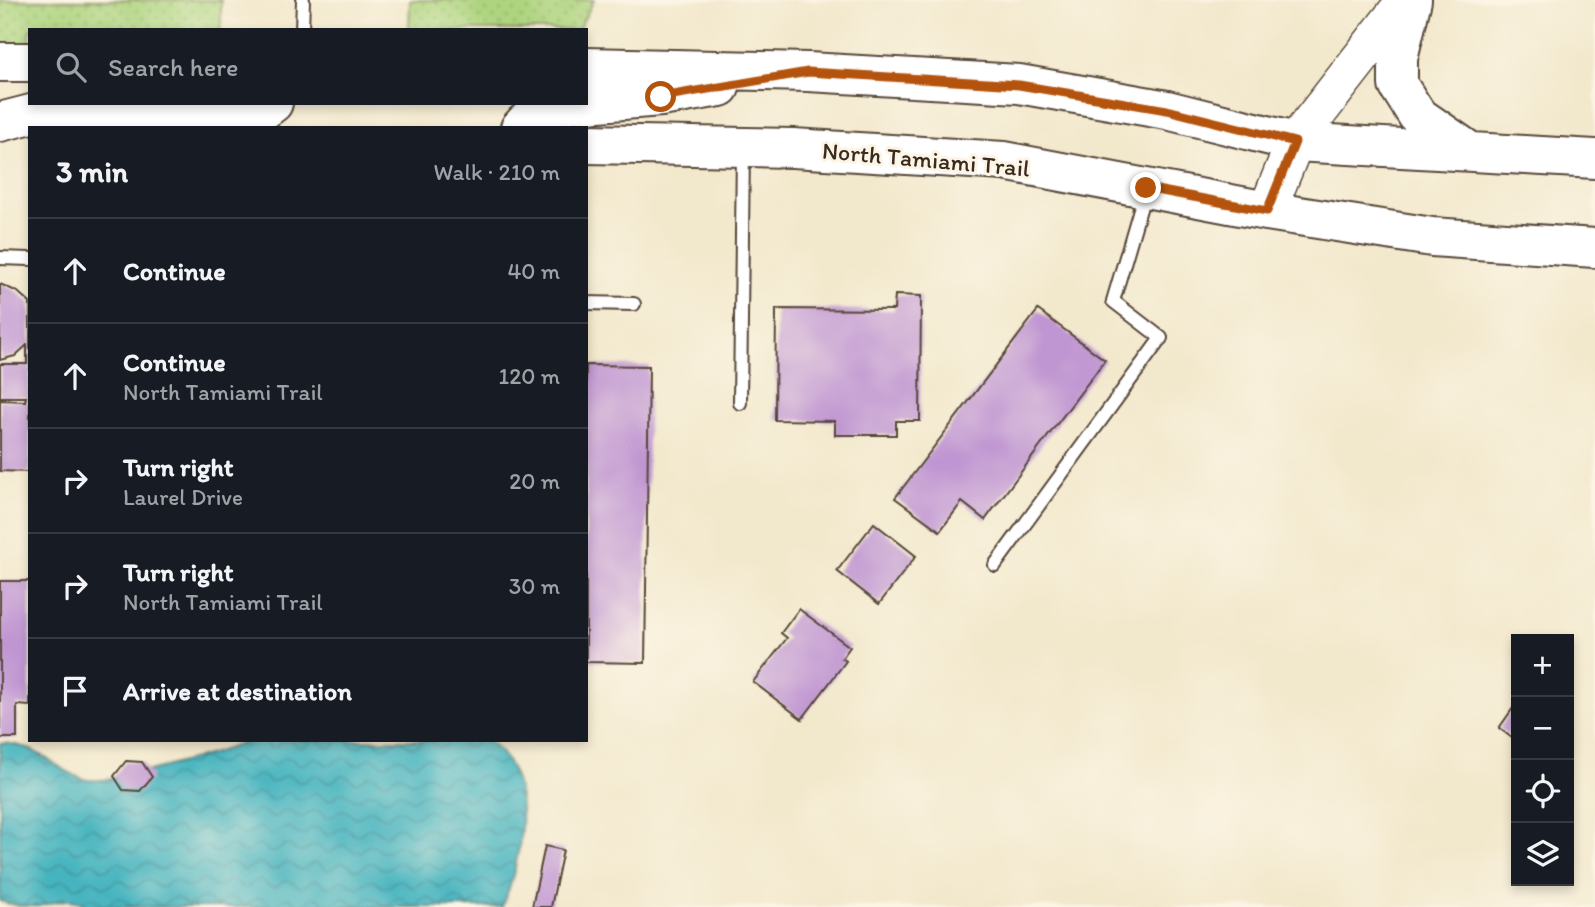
<!DOCTYPE html>
<meta charset="utf-8">
<style>
:root{--surface:#171b24;--page:#242831;--text:#f1f3f6;--muted:#9ea1a6;--line:#363941}
body{margin:0;font-family:Itim,sans-serif;background:var(--page);color:var(--text)}
.controls{position:absolute;right:21px;bottom:21px;display:grid;overflow:hidden;border-radius:0px;box-shadow:0 4px 10px #0003}
.controls button{width:63px;height:63px;display:grid;place-items:center;padding:0;border:0;border-bottom:2px solid var(--line);background:var(--surface);color:var(--text);font:35px sans-serif}
.stop{position:absolute;width:21px;height:21px;margin:-16px;border:5px solid #b45309;border-radius:50%;background:#fff}
.stop.end{background:#b45309;border-color:#fff;box-shadow:0 2px 7px #0008}
.list{margin:0;padding:0;list-style:none}
h2{display:flex;justify-content:space-between;align-items:center;height:91px;margin:0;padding:0 28px;font-size:30px}
h2 small{font-size:23px;font-weight:400;color:var(--muted)}
.list li{display:grid;grid-template-columns:46px 1fr auto;gap:21px;align-items:center;box-sizing:border-box;height:105px;padding:0 28px;border-top:2px solid var(--line)}
.list b{display:block;font-size:26px;white-space:nowrap}
.list p{margin:0;font-size:23px;white-space:nowrap;color:var(--muted)}
.list em{font-size:23px;font-style:normal;color:var(--muted)}
.icon{flex:none;width:38px;height:38px;fill:none;stroke:currentColor;stroke-width:2;stroke-linecap:round;stroke-linejoin:round}
.map{position:relative;flex:none;width:1595px;height:907px;overflow:hidden}
.search{position:absolute;background:var(--surface);box-shadow:0 4px 10px #0003;left:28px;top:28px;width:560px;height:77px;display:flex;align-items:center;gap:18px;box-sizing:border-box;padding:0 24px;border-radius:0px;color:var(--muted);font-size:26px}
.panel{position:absolute;background:var(--surface);box-shadow:0 4px 10px #0003;left:28px;top:126px;width:560px;height:616px;border-radius:0px}
.map>svg:first-child{display:block}
</style>
<div class="map">
<svg width="1595" height="907" viewBox="0 0 1595 907">
<defs>
<pattern id="grass-dots" width="8" height="8" patternUnits="userSpaceOnUse" patternTransform="scale(1.75)"><rect width="8" height="8" fill="#add47e"/><path d="M2 2h.1M6 6h.1" fill="none" stroke="#96b66c" stroke-width="1.8" stroke-linecap="round"/></pattern>
<pattern id="water-waves" width="16" height="10" patternUnits="userSpaceOnUse" patternTransform="scale(1.75)"><rect width="16" height="10" fill="#45b4bf"/><path d="M0 5q4-4 8 0t8 0" fill="none" stroke="#3b939b"/></pattern>
</defs>
<rect width="100%" height="100%" fill="#fcf5e5"/>
<filter id="ink" filterUnits="userSpaceOnUse"><feTurbulence type="fractalNoise" baseFrequency=".0143" numOctaves="2"/><feDisplacementMap in="SourceGraphic" scale="14" xChannelSelector="R" yChannelSelector="G"/><feConvolveMatrix kernelMatrix="1 2 1 2 8 2 1 2 1" color-interpolation-filters="sRGB"/></filter>
<filter id="wash" filterUnits="userSpaceOnUse"><feTurbulence type="fractalNoise" baseFrequency=".00686" numOctaves="4" result="noise"/><feDisplacementMap in="SourceGraphic" scale="28" xChannelSelector="R" yChannelSelector="G"/><feGaussianBlur stdDeviation="1.57" result="paint"/><feColorMatrix in="noise" values="0 0 0 0 0 0 0 0 0 0 0 0 0 0 0 0 0 1.4 0 .05"/><feComposite in="paint" operator="in"/></filter>
<g filter="url(#wash)">
<rect width="100%" height="100%" fill="#f2e8cc"/>
<!-- grass -->
<path fill="url(#grass-dots)" stroke="#747f4e" stroke-width="2" d="M0,0H221V30H30V48H0Z
M410,0H594L578,30H409Z"/>
<!-- water -->
<path fill="url(#water-waves)" stroke="#406f6e" stroke-width="2" d="M251,740H488C493,745 499,750 503,755C534,796 520,864 502,907H88C71,894 58,902 39,906C25,907 13,906 0,901V743C37,743 52,768 83,779C107,787 224,751 251,740Z"/>
<g id="blocks">
<!-- building -->
<path fill="#c096d2" d="M0,284L18,292L30,303V472L0,471V400L25,401L26,397H0V364H27V345L15,356L0,360Z
M895,295L921,296L920,421H896V435H835V421L775,420L776,309L894,310Z
M1038,310L1105,360L985,520L962,502L940,531L895,498Z
M586,365L649,366L645,663L586,662Z
M874,523L916,556L879,604L837,571Z
M0,581H30V706L17,705V738H0Z
M799,609L850,647L842,658L846,661L802,719L753,682L787,638L781,633Z
M1516,704V741L1499,728Z
M126,761L142,762L152,777L140,791L123,790L114,776Z
M545,846L563,850L551,907H532Z"/>
</g>
</g>
<g filter="url(#ink)">
<use href="#blocks" fill-opacity="0" stroke="#564638" stroke-width="2"/>
<g fill="none" stroke-linecap="round" stroke-linejoin="round">
<!-- lane casing -->
<g stroke="#564638" stroke-width="16">
<path id="lane" d="M302,30L303,0
M0,258L30,259
M586,303L634,304
M740,403L743,151
M995,565L1161,338L1113,301L1145,192"/>
</g>
<!-- secondary casing -->
<g stroke="#564638" stroke-width="40">
<path id="secondary" d="M1267,211L1295,142L1406,0"/>
</g>
<!-- primary casing -->
<g stroke="#564638" stroke-width="42">
<path id="primary" d="M1412,0L1398,58V85L1417,115L1469,151
M0,62H30
M586,67L808,72L1019,84L1167,110L1295,142L1595,159
M586,103L661,97L720,87
M0,122L35,113L223,117L261,112L273,103
M520,128C534,111 556,105 578,103
M586,144L793,148L1004,161L1267,211L1432,237L1595,248"/>
</g>
<!-- lane -->
<use href="#lane" stroke="#fff" stroke-width="12"/>
<!-- secondary -->
<use href="#secondary" stroke="#fff" stroke-width="37"/>
<!-- primary -->
<use href="#primary" stroke="#fff" stroke-width="38"/>
</g>
</g>
<g fill="none" stroke-linecap="round" stroke-linejoin="round" filter="url(#ink)">
<!-- route -->
<path stroke="#b45309" stroke-width="9" d="M661,97L808,72L1019,85L1167,110L1295,142L1267,211L1146,188"/>
</g>
<g text-anchor="middle" dominant-baseline="central" stroke-width="6" stroke-linejoin="round" paint-order="stroke">
<!-- street labels -->
<g font-size="24" fill="#3b2a1e" stroke="#fcf5e5">
<text transform="translate(926 159) rotate(5)">North Tamiami Trail</text>
</g>
</g>
</svg>
<div class="controls">
<button>+</button>
<button>−</button>
<button><svg class="icon" aria-label="locate" viewBox="0 0 24 24"><circle cx="12" cy="12" r="6"/><path d="M12 2v4M12 18v4M2 12h4M18 12h4"/></svg></button>
<button><svg class="icon" aria-label="layers" viewBox="0 0 24 24"><path d="M12 4l9 5-9 5-9-5zM3 14l9 5 9-5"/></svg></button>
</div>
<div class="stop" style="left:661px;top:97px"></div>
<div class="stop end" style="left:1146px;top:188px"></div>
<div class="search"><svg class="icon" aria-label="search" viewBox="0 0 24 24"><circle cx="10" cy="10" r="6"/><path d="M15 15l6 6"/></svg>Search here</div>
<section class="panel">
<h2>3 min<small>Walk · 210 m</small></h2>
<ul class="list">
<li><svg class="icon" aria-label="ahead" viewBox="0 0 24 24"><path d="M12 20V5M6 11l6-6 6 6"/></svg><div><b>Continue</b></div><em>40 m</em></li>
<li><svg class="icon" aria-label="ahead" viewBox="0 0 24 24"><path d="M12 20V5M6 11l6-6 6 6"/></svg><div><b>Continue</b><p>North Tamiami Trail</p></div><em>120 m</em></li>
<li><svg class="icon" aria-label="right" viewBox="0 0 24 24"><path d="M7 20v-9h11M14 6l5 5-5 5"/></svg><div><b>Turn right</b><p>Laurel Drive</p></div><em>20 m</em></li>
<li><svg class="icon" aria-label="right" viewBox="0 0 24 24"><path d="M7 20v-9h11M14 6l5 5-5 5"/></svg><div><b>Turn right</b><p>North Tamiami Trail</p></div><em>30 m</em></li>
<li><svg class="icon" aria-label="arrive" viewBox="0 0 24 24"><path d="M6 21V4h12l-3 4 3 4H6"/></svg><div><b>Arrive at destination</b></div></li>
</ul>
</section>
</div>
